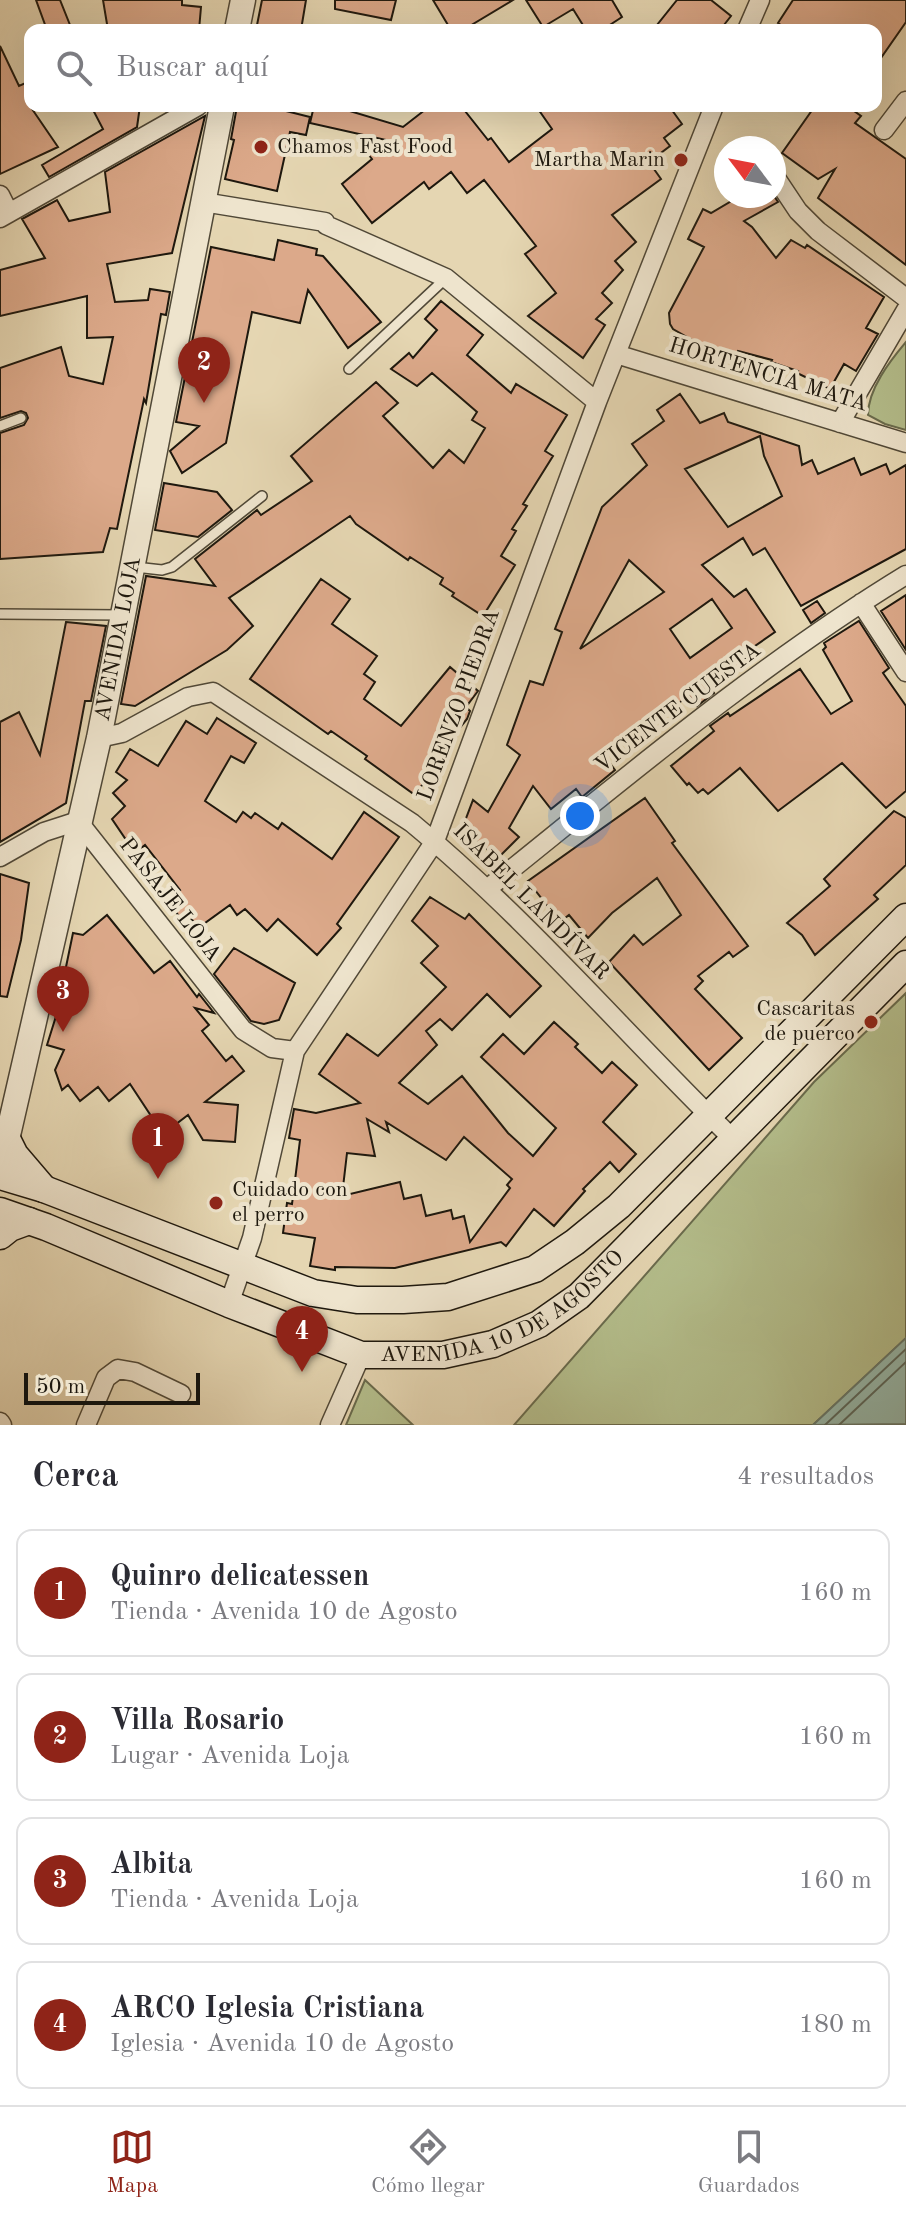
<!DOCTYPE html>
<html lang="es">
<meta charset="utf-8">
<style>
:root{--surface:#fff;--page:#f2f2f3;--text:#2b2b33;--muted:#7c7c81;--line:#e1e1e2;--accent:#8f2418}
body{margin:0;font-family:"Old Standard TT",serif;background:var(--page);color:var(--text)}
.compass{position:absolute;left:714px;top:136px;width:72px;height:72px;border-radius:50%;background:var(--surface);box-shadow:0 8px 32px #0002;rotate:302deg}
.scale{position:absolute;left:24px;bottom:20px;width:176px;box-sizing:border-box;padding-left:8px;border:4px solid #1e180e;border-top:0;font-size:22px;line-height:28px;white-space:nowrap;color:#1e180e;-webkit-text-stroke:6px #eee4cd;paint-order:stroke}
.you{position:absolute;left:580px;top:816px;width:28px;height:28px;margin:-20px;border:6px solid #fff;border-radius:50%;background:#1a73e8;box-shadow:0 0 0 12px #1a73e833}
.badge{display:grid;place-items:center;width:52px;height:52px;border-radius:50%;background:var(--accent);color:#fff;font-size:26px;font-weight:700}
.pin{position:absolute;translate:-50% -66px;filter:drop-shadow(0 2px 4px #0008)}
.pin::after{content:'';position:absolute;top:42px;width:28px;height:24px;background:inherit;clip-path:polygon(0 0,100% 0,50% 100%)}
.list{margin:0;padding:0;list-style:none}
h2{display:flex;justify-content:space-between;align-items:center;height:104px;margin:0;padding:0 32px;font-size:34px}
h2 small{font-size:26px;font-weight:400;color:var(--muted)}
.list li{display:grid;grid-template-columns:52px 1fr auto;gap:24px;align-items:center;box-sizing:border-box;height:128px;margin:0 16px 16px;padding:0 16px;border:2px solid var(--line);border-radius:16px}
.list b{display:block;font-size:30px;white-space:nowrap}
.list p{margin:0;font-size:26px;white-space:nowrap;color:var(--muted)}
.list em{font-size:26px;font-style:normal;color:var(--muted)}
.icon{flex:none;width:44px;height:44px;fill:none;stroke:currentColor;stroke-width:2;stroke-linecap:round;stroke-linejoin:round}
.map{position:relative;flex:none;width:906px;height:1425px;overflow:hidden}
.search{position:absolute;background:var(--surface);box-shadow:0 8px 32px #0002;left:24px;right:24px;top:24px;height:88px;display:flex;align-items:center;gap:20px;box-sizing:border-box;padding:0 28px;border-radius:16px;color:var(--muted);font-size:30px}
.sheet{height:680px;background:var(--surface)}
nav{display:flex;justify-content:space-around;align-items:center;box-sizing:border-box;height:112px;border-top:2px solid var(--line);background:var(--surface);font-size:22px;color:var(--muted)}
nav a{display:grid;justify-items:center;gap:4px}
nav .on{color:var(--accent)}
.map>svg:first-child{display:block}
</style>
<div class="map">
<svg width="906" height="1425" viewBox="0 0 906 1425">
<rect width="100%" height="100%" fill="#e5d6b2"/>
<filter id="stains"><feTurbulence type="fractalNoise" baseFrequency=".0025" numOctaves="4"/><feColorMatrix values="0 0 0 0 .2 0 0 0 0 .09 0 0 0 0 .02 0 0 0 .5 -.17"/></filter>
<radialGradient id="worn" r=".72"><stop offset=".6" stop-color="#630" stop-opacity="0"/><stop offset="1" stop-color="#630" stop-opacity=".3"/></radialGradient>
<!-- green -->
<path fill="#b4be8c" stroke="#696b4d" stroke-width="2" d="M906,342V430L885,424L868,415C868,389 890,361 906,342Z
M906,993V1338L813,1425H514L814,1082Z
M365,1380L413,1425H346Z"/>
<!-- water -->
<path fill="#96b9ac" stroke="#66796d" stroke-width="2" d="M906,1338V1424L813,1425Z"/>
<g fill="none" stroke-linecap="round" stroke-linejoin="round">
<!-- shore -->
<path stroke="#5a685d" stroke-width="2" d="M825,1425L906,1349
M839,1425L906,1362"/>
</g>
<!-- building -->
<path fill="#dca98a" stroke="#1e180e" stroke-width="2" fill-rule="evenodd" d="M36,0H60L72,30H47Z
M103,0H182V5L201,7L199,30H108Z
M262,0H306L301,30H256Z
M335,0H396L391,20L335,9Z
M433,0H513L463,30H451Z
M526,0H612L622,17L602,30H586L573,9L543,27Z
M677,0H711L731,16L720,30H653Z
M793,0H906V22L876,65V30H788L778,23Z
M0,46L19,86L30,81V106L58,147L0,174Z
M91,106H140L137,127L49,177L42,165L103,129Z
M237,106H266L310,117L306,135L290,132L277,191L225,179L234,140L231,139Z
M314,106H333L403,127L430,106H461L488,140L491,138L509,162L552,129L536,106H669L682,124L664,138L670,146L649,162L661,179L612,215L636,242L615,261L623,270L602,293L612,303L596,319L605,325L583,358L528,316L556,293L525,254L536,246L484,180L467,193L451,172L429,189L424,182L372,223L342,184L372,159L368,154L386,140L310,123Z
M815,106H847L861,116L855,123L906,159V265L818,198L835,169L818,179L782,153Z
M205,116L172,253L107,264L115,302L148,300L150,289L170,292L166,315L161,314L146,403L144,399L117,529L110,528L103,552L0,559V433L24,425L28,418L26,413L21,411L0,418V368L61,347L69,376L103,384L113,337L87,338V296L0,316V270L45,258L22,219L57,200L69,221L110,212L105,172Z
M740,196H774L778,202L744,221L752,227L776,258L791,240L805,248L807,245L884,297L866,328L878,334L856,371L844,364L830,389L797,373L798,371L771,362L772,360L738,351L734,359L694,341L673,329L670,324L669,313L704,247L688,239L703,209L711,213Z
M278,240L317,249L316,255L323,256L381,322L348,348L308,290L300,323L252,312L226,443L182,473L170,451L199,426L176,422L211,247L274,260Z
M441,301L483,335L467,355L511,393L516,384L567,415L545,451L553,456L523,504L527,506L512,529L516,531L501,556L515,565L483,616L452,596L454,593L440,584L443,578L410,557L408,560L356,524L350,516L229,598L253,626L227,650L135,706L121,704L146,576L215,586L195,559L257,510L261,515L312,481L291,456L376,382L398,403L383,416L433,468L449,450L464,463L485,428L472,420L477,412L432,373L417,386L391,369L409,353L413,358L437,330L425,319Z
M680,394L700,423L724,413L728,422L799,446L802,465L812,460L818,474L854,458L861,475L886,464L890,474L906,465V549L801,606L765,548L753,555L743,538L702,565L734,597L746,589L775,632L742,655L747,661L710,687L714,693L697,706L689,696L603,754L615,770L582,797L576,789L551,809L533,786L509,828L519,837L498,858L462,829L473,800L488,812L520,755L507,745L530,681L543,685L562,632L555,629L602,507L647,465L632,444L664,421L657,410ZM760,436L764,456L782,496L728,527L685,469ZM629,560L664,592L580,649ZM712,599L732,628L690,658L670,629Z
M164,483L217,492L232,510L198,537L155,530Z
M321,579L350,599L332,624L377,656L364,674L375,682L364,699L401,726L450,667L478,691L466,707L470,711L467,719L432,762L436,765L415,795L365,759L367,756L331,731L328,734L250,679Z
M906,595V650L881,611Z
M817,601L825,613L811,623L803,610Z
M859,621L889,668L883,673L906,706V791L886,808L842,763L778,811L740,768L708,794L703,789L698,793L689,783L687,785L671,766L714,731L710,726L728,713L730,716L800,669L831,714L852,701L823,650L826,647L824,643Z
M66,622L106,626L91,701H85L66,803L0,842V722L19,712L40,755Z
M217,718L256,743L244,763L231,756L205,801L236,822L243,812L251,818L255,813L278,829L282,823L332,859L364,812L399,837L337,924L341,928L317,955L278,919L267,931L245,909L237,915L230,905L198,928L190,917L183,922L167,899L180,890L145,845L135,853L112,819L125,806L113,793L127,780L116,772L130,749L158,766L186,721L207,734Z
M645,798L675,841L672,843L748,946L733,957L729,952L698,976L703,981L695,989L742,1038L709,1070L609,962L634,935L643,945L681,915L657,878L612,913L588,938L569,915L560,922L528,881Z
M894,811L906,818V865L874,895L878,899L815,955L802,935L787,923L830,886L824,879Z
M0,874L29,883L21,940L7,997L0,996Z
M430,897L465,919L469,914L541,986L510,1017L487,994L452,1030L440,1019L426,1031L437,1045L399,1083L428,1104L462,1076L508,1133L533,1156L556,1128L481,1057L503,1034L524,1054L554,1022L578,1044L575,1047L602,1073L612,1062L637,1085L603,1122L636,1154L619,1172L610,1162L583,1189L585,1191L554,1226L534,1209L506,1246L501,1242L395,1268L335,1267V1270L310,1266L315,1238L283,1233L287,1203L292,1204L300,1140L289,1138L294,1109L316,1113L360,1103L319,1074L347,1034L378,1056L446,987L421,963L438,946L412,921ZM367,1119L389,1132L386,1122L446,1160L464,1137L512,1179L507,1185L510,1188L470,1242L464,1216L453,1219L451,1210L426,1216L421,1195L404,1199L400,1182L342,1196L347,1153L375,1156Z
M107,915L154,973L170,961L197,997L199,994L214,1013L195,1008L209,1025L202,1031L226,1061L232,1056L244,1071L205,1102L238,1105L235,1142L203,1140L188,1115L163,1134L130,1084L109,1101L98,1087L80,1101L68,1085L62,1090L55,1070L64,1050L47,1045L62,997L60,996L73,933L83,935Z
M234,948L295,983L279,1020L264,1024L251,1021L214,974Z"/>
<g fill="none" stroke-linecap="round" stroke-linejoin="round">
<!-- service casing -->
<g stroke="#504837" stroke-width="12">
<path id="service" d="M349,369L446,278
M0,426L21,418
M135,567L162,570L172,567L262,496
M0,614L121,615"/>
</g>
<!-- minor casing -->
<g stroke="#504837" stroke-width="21">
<path id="minor" d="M747,30L760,0
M884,130L906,101
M774,175L798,211L818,231L906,298
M0,195L9,213
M203,202L325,222L326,225L446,278L597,402
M0,218L198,106
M616,354L906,443
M840,423L906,310
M861,603L906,672
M99,738L122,733L188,697L213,692L412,823C528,919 626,1035 733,1139
M0,857L44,832L78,821L243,1030L272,1048L295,1051
M487,889C623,780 757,666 906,575
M229,1304L252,1238L295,1051L435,841L597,402L714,106
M0,1422L2,1425
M86,1425L106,1378L118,1369L135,1372L181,1394
M330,1425L361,1355"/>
</g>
<!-- tertiary casing -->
<g stroke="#504837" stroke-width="27">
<g id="tertiary">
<path d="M237,30L243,0"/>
<path id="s1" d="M0,1170L99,738L222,106"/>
</g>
</g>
<!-- secondary casing -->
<g stroke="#1e180e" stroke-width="29">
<g id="secondary">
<path d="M7,1139L15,1155L44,1189"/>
<path d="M0,1176L44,1189L313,1293L357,1300H403L448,1297L535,1269L575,1242L619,1206L906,917"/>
<path id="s2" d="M0,1211L46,1227L229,1304L361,1355H443L493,1344L539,1324L579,1296L906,964"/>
<path d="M0,1236L10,1228L29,1221"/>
</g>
</g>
<!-- service -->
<use href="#service" stroke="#eee4cd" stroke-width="9"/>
<!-- minor -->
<use href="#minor" stroke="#eee4cd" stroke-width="18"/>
<!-- tertiary -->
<use href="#tertiary" stroke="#eee4cd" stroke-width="24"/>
<!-- secondary -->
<use href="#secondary" stroke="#eee4cd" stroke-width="26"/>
</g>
<!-- markers -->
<g fill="#8f2418" stroke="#eee4cd" stroke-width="3">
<circle cx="261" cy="147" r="8"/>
<circle cx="681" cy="160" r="8"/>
<circle cx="871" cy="1022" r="8"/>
<circle cx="216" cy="1203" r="8"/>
</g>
<g text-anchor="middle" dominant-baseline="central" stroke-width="8" stroke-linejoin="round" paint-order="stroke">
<!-- poi labels -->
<g font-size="22" fill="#1e180e" stroke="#eee4cd" text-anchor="start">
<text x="277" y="147">Chamos Fast Food</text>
<text x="665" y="160" text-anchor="end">Martha Marin</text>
<text x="855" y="1009" text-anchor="end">Cascaritas<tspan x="855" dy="25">de puerco</tspan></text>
<text x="232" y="1190">Cuidado con<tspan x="232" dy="25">el perro</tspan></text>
</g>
<!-- street labels -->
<g font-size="22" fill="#1e180e" stroke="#eee4cd">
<text transform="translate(768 375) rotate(17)">HORTENCIA MATA</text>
<text stroke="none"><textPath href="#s1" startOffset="544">AVENIDA LOJA</textPath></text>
<text transform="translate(459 705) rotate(-70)">LORENZO PIEDRA</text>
<text transform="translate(678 708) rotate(-37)">VICENTE CUESTA</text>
<text transform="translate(170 900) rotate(52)">PASAJE LOJA</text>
<text transform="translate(531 902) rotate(45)">ISABEL LANDÍVAR</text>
<text stroke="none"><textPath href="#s2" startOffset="544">AVENIDA 10 DE AGOSTO</textPath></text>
</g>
</g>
<rect width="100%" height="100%" filter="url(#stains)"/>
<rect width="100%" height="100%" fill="url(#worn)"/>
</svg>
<svg class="compass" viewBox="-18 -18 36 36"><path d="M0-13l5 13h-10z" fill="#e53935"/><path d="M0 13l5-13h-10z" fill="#7c7c81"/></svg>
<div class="scale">50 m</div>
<div class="you"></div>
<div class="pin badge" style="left:158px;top:1179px">1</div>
<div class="pin badge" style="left:204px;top:403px">2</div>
<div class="pin badge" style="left:63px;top:1032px">3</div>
<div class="pin badge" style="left:302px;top:1372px">4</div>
<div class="search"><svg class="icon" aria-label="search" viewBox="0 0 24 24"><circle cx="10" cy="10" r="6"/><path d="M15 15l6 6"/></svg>Buscar aquí</div>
</div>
<section class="sheet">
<h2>Cerca<small>4 resultados</small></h2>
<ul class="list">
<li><span class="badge">1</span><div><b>Quinro delicatessen</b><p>Tienda · Avenida 10 de Agosto</p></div><em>160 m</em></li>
<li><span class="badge">2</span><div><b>Villa Rosario</b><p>Lugar · Avenida Loja</p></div><em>160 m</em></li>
<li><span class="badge">3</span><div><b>Albita</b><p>Tienda · Avenida Loja</p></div><em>160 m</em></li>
<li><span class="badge">4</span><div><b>ARCO Iglesia Cristiana</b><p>Iglesia · Avenida 10 de Agosto</p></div><em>180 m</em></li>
</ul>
</section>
<nav>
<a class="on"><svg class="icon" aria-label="map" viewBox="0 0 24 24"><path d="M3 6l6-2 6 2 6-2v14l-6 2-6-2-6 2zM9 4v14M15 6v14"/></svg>Mapa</a>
<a><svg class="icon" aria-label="directions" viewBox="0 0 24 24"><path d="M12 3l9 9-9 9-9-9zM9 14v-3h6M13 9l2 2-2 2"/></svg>Cómo llegar</a>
<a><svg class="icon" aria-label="saved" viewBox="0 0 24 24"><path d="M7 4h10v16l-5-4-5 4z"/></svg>Guardados</a>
</nav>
